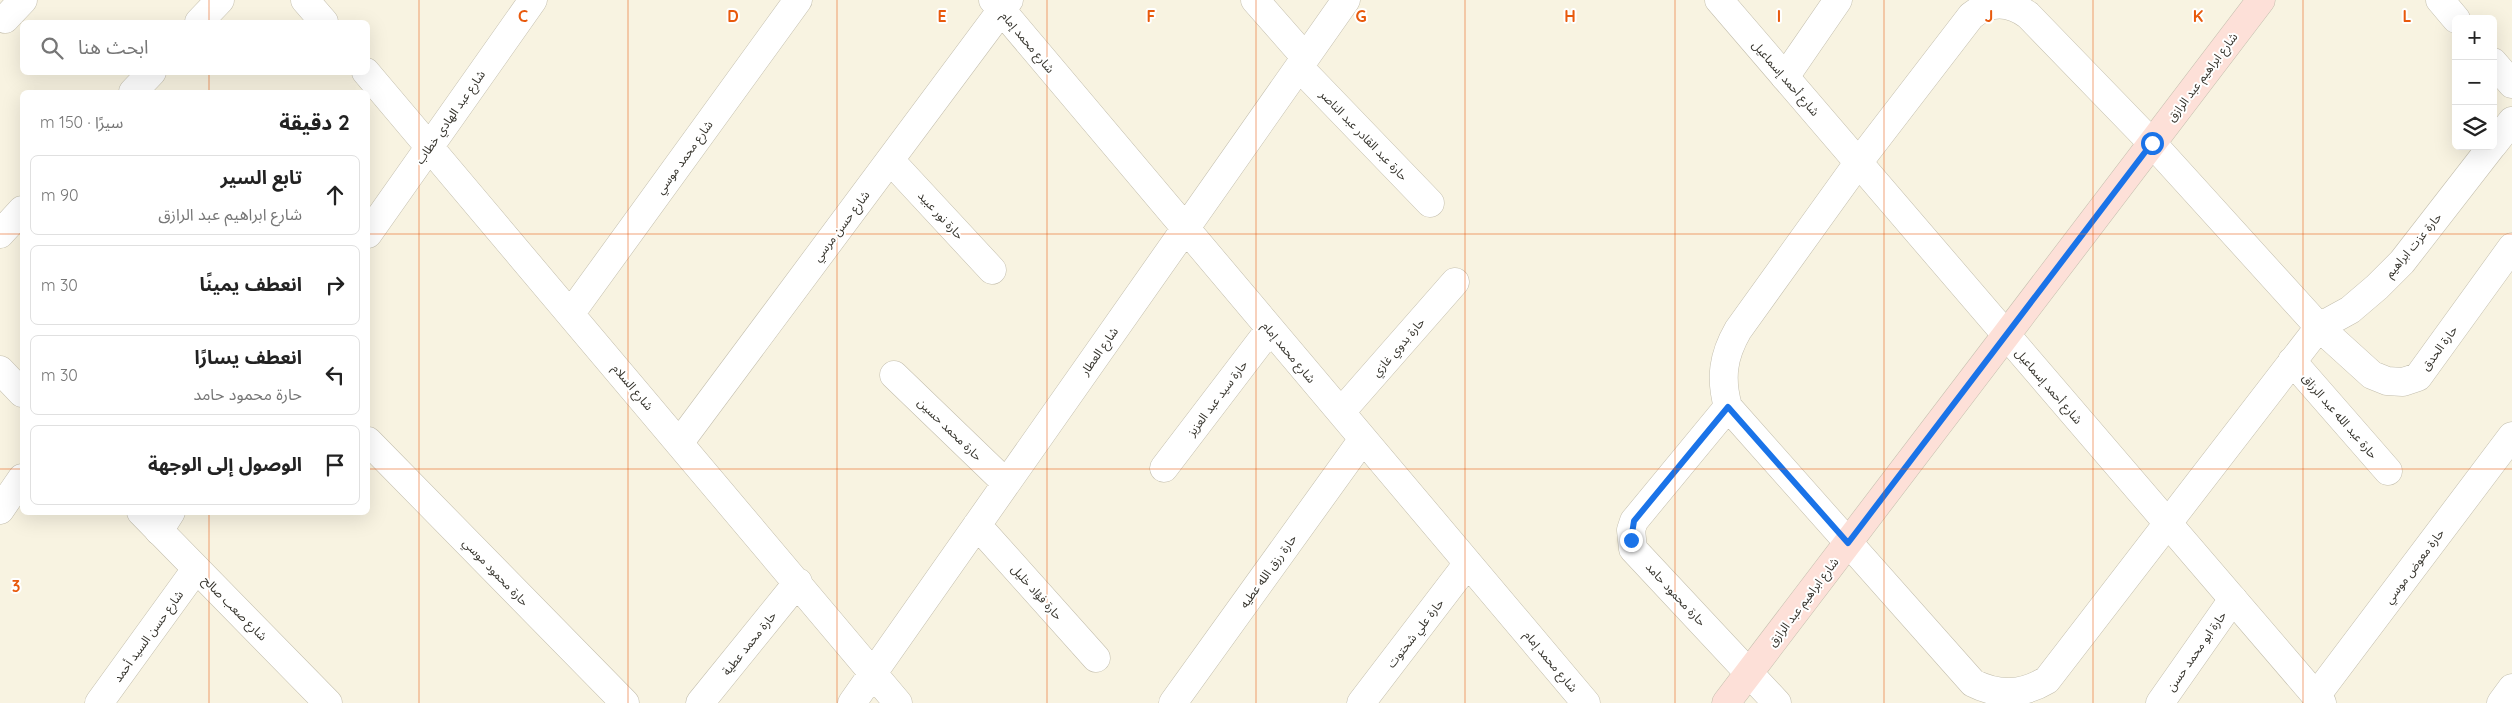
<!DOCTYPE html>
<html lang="ar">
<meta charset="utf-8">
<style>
:root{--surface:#fff;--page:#f2f2f2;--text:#222;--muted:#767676;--line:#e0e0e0}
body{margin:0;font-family:Quicksand,"Noto Sans Arabic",sans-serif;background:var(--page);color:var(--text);direction:rtl}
.controls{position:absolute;right:15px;top:15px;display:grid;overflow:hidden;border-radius:8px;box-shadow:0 5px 20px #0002}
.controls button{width:45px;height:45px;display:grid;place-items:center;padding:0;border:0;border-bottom:1px solid var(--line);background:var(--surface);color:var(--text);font:25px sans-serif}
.stop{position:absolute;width:15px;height:15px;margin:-11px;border:4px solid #1a73e8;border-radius:50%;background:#fff}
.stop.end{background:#1a73e8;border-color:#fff;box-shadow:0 1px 5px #0008}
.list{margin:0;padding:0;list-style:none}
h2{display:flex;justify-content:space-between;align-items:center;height:65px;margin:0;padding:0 20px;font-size:21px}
h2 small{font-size:16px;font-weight:400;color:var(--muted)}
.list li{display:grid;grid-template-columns:32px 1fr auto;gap:15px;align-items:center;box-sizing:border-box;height:80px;margin:0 10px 10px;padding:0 10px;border:1px solid var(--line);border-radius:8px}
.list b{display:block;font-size:19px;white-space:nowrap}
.list p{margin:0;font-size:16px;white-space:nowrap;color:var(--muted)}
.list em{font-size:16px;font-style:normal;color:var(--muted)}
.icon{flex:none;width:28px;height:28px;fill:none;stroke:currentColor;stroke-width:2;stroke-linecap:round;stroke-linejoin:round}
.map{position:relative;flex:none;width:2512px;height:703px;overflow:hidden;direction:ltr}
.search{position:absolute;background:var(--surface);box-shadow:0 5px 20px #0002;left:20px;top:20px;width:350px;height:55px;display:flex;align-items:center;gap:12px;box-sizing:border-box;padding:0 18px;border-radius:8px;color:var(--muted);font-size:19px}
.panel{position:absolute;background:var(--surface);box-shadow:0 5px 20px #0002;left:20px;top:90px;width:350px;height:425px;border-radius:8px;direction:rtl}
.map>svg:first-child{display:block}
</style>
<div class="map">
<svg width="2512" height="703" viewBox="0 0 2512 703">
<rect width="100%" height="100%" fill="#f8f3e1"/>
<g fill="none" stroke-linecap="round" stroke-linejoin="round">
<!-- minor casing -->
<g stroke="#c3bead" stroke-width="29">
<path id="minor" d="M305,0L324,22
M993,0L1586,703
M1255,0L1305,57
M2440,0L2456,19
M5,19L23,0
M199,22L220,0
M2493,62L2512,84
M1299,67L1430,203
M366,72L898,703
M1785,77L1838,0
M133,92L152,72
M2493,145L2512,121
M2492,146L2402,262L2377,287L2350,310L2319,327L2047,680C2022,695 1999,696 1973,683L1728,407C1720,378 1723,356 1738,330L1858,163L1971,16C1990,1 2008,1 2028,15L2152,143L2319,327L2372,375L2387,381L2403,382L2418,377L2512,247
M890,160L992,270
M0,234L22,210
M368,234L533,0
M571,313L798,0
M2292,361L2388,471
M894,375L1006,483
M1728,407L1634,521L1631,530L1633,549L1777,703
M1341,412L1455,282
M368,441L625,703
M680,442L1009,0
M1164,468L1270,329
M0,510L22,478
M977,525L1096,658
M159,531L171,512
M2316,696L2512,436
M99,703L196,569
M700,703L798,582
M852,703L1346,0
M1173,703L1363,439
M1361,703L1468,563
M2160,703L2233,599
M2501,703L2512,688"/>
</g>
<!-- tertiary casing -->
<g stroke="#c3bead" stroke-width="29">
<path id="tertiary" d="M1719,0L2322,703
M0,370L22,393
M141,512L328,703"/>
</g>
<!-- secondary casing -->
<g stroke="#c3bead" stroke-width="29">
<path id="secondary" d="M1726,703L2261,0"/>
</g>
<!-- minor -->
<use href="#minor" stroke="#fff" stroke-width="28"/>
<!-- tertiary -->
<use href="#tertiary" stroke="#fff" stroke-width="28"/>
<!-- secondary -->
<use href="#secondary" stroke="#fde0d8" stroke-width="28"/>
</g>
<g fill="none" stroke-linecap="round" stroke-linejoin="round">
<!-- route -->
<path stroke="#1a73e8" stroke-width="6" d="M1631,540L1634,521L1728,407L1848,543L2152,143"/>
</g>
<!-- grid -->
<path fill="none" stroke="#e8590c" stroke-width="1" stroke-opacity="0.55" d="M209,0V22M419,0V703M628,0V703M837,0V703M1047,0V703M1256,0V703M1465,0V703M1675,0V703M1884,0V703M2093,0V703M2303,0V703M209,72V92M0,234H22M368,234H2512M0,469H22M368,469H2512M209,512V703"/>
<g text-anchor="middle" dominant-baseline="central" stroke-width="4" stroke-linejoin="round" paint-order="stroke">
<!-- street labels -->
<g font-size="12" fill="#35332c" stroke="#fff">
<text transform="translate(1028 42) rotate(50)">شارع محمد إمام</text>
<text transform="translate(2202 77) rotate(-53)">شارع ابراهيم عبد الرازق</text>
<text transform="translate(1786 78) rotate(49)">شارع أحمد إسماعيل</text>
<text transform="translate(450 117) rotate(-55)">شارع عبد الهادي خطاب</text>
<text transform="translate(1364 135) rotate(46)">حارة عبد القادر عبد الناصر</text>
<text transform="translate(684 157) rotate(-54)">شارع محمد موسي</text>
<text transform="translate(941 215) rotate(47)">حارة نور عبيد</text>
<text transform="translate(841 226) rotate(-53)">شارع حسن مرسي</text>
<text transform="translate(2413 245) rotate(-50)">حارة عزت ابراهيم</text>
<text transform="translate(1398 347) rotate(-49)">حارة بدوي غازي</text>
<text transform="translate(2439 348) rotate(-54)">حارة الحدق</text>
<text transform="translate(1099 351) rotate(-55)">شارع العطار</text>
<text transform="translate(1289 352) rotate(50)">شارع محمد إمام</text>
<text transform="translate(2049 386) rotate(49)">شارع أحمد إسماعيل</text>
<text transform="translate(633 387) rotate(50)">شارع السلام</text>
<text transform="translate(1217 398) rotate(-53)">حارة سيد عبد العزيز</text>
<text transform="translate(2340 416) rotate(49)">حارة عبد الله عبد الرزاق</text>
<text transform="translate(950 429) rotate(44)">حارة محمد حسين</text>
<text transform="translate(2414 566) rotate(-53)">حارة معوض موسي</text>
<text transform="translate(1268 571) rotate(-54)">حارة رزق الله عطيه</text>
<text transform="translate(496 572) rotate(46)">حارة محمود موسي</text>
<text transform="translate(1037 592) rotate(48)">حارة فؤاد خليل</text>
<text transform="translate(1676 594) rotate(47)">حارة محمود حامد</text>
<text transform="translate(1803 602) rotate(-53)">شارع ابراهيم عبد الرازق</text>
<text transform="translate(235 608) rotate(45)">شارع صعب صالح</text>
<text transform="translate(1415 633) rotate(-52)">حارة علي شحتوت</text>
<text transform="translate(148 636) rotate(-54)">شارع حسن السيد أحمد</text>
<text transform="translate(749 643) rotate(-51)">حارة محمد عطية</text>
<text transform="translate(2196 651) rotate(-55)">حارة ابو محمد حسن</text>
<text transform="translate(1551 661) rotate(50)">شارع محمد إمام</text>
</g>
</g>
<g font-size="16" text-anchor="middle" font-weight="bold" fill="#e8590c" stroke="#fff" stroke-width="4" stroke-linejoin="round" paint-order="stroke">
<text x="523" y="22">C</text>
<text x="733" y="22">D</text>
<text x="942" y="22">E</text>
<text x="1151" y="22">F</text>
<text x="1361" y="22">G</text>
<text x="1570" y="22">H</text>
<text x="1779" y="22">I</text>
<text x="1989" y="22">J</text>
<text x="2198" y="22">K</text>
<text x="2407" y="22">L</text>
<text x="16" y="592">3</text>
</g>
</svg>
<div class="controls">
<button>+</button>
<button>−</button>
<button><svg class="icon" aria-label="layers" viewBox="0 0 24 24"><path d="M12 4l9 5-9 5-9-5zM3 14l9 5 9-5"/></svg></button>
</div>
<div class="stop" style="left:2152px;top:143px"></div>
<div class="stop end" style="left:1631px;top:540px"></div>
<div class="search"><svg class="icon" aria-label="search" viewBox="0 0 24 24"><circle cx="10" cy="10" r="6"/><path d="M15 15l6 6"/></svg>ابحث هنا</div>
<section class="panel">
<h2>2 دقيقة<small>سيرًا · 150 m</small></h2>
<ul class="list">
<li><svg class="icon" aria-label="ahead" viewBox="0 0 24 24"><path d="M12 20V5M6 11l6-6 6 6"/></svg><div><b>تابع السير</b><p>شارع ابراهيم عبد الرازق</p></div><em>90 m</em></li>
<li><svg class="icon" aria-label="right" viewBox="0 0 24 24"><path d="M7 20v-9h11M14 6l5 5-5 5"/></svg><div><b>انعطف يمينًا</b></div><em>30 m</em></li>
<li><svg class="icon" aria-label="left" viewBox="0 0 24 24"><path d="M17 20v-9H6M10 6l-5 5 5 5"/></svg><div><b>انعطف يسارًا</b><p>حارة محمود حامد</p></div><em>30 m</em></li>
<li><svg class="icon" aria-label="arrive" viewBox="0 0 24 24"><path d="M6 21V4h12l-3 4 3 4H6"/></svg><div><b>الوصول إلى الوجهة</b></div></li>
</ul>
</section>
</div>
